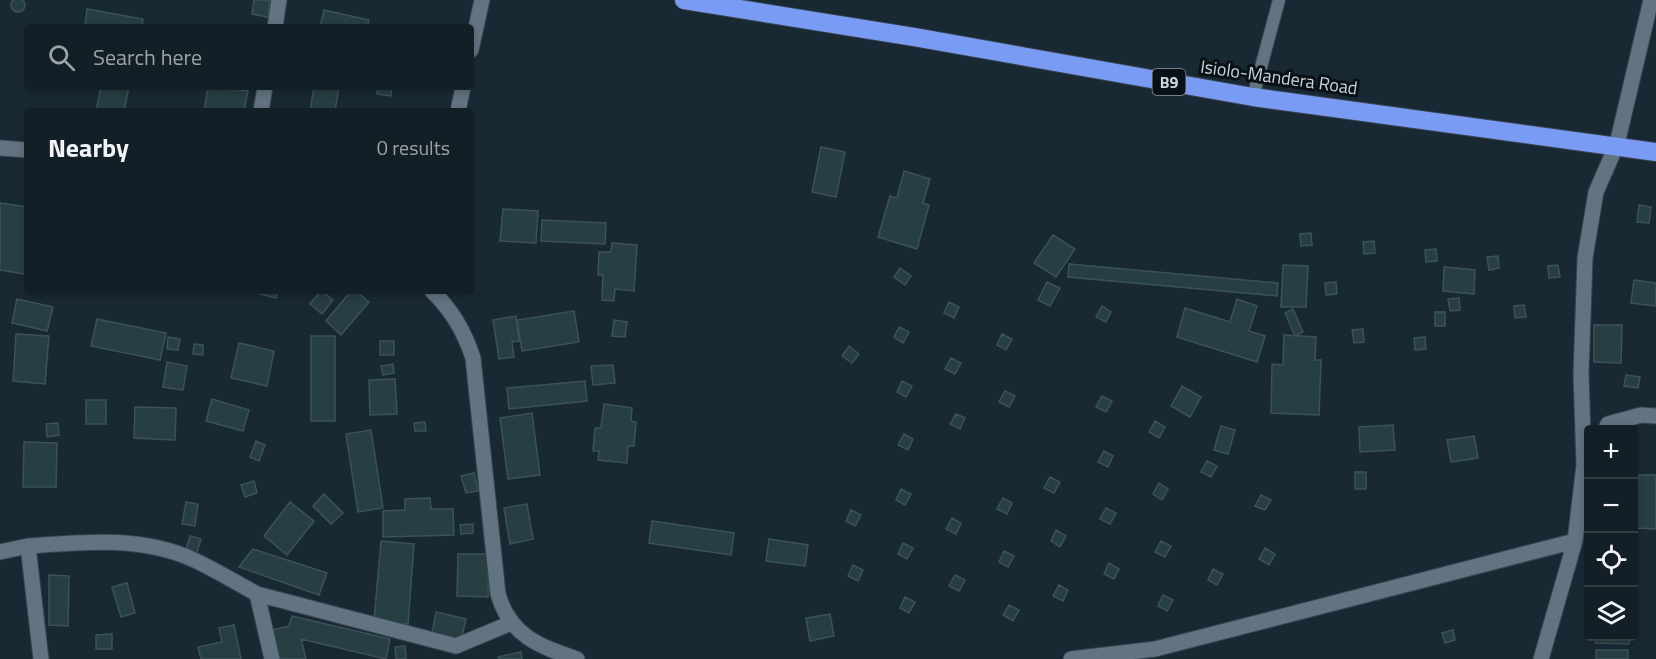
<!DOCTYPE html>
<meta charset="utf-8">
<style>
:root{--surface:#131f27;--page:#1c272f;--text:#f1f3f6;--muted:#9da2a7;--line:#323d44}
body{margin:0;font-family:"Titillium Web",sans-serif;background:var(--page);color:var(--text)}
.controls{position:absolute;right:18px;bottom:18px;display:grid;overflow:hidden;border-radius:6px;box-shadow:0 3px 9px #0003}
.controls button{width:54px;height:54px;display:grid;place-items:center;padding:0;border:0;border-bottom:2px solid var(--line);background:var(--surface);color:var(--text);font:30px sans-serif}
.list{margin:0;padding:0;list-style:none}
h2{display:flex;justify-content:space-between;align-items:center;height:78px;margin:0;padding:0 24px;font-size:26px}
h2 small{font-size:20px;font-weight:400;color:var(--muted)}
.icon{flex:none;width:33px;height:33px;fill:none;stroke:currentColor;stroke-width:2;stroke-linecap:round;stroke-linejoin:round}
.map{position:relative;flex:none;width:1656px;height:659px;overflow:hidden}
.search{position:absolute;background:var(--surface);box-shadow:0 3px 9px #0003;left:24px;top:24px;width:450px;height:66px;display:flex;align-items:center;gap:15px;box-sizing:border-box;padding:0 21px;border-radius:6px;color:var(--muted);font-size:22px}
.panel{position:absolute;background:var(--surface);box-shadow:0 3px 9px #0003;left:24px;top:108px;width:450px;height:186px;border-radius:6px}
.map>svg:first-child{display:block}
</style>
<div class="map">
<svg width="1656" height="659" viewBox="0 0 1656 659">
<rect width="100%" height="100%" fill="#192934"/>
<!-- building -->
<path fill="#273e42" stroke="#3b5358" stroke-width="1.5" d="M11 5a7 7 0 1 1 14 0a7 7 0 1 1-14 0Z
M254,0H270L268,17L252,14Z
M87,9L143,19L142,27H85Z
M324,10L369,20L367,27H320Z
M101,87H129L124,111H96Z
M208,87L248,91L244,111H204Z
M314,87H339L335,111H310Z
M378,87H392L391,96L377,94Z
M821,147L845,152L836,197L812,192Z
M904,171L930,179L923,203L929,205L917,249L878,237L890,196L897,198Z
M0,203L27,207L25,274L0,270Z
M1639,205L1651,207L1649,223L1637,222Z
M503,209L538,211L536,243L500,241Z
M542,220L606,223L605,244L541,241Z
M1311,233L1312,245L1301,246L1300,234Z
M1053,235L1075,249L1056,277L1034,263Z
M1374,241L1375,253L1364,254L1363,242Z
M612,243L637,245L634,291L615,289L614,301L602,300L603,275H598L599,252H611Z
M1436,249L1437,261L1426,262L1425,250Z
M1498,256L1499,268L1489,270L1487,257Z
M1069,264L1278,283L1277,296L1068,277Z
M1283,265L1308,266L1306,307H1281Z
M1558,265L1560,277L1549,278L1548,266Z
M1444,267L1475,270L1474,294L1443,291Z
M900,268L911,276L905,285L894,277Z
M1634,280L1656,283V306L1631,303Z
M1047,282L1060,288L1050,306L1038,300Z
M1336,282L1337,294L1326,295L1325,283Z
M249,291H278L276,298Z
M321,291L333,300L322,314L310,304Z
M351,291H356L369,302L341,335L326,321Z
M1459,298L1460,310L1450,311L1448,299Z
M17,299L53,307L47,331L12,323Z
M1237,299L1257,306L1249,331L1265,336L1257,362L1177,337L1185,308L1230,322Z
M949,302L959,307L954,318L944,313Z
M1524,305L1526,317L1515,318L1514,306Z
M1102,306L1111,312L1106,322L1096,317Z
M1293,309L1303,332L1295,336L1285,313Z
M574,311L579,342L522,351L517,320Z
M1435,312H1445V326H1435Z
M516,316L519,341L512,342L514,357L499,359L493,320Z
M97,319L166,333L160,360L91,346Z
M614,320L627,322L625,337L612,336Z
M1594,325H1622L1621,363L1594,362Z
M899,327L909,332L903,343L894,337Z
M1363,329L1364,342L1354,343L1352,330Z
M16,334L49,336L45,384L13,381Z
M1002,334L1012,339L1006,350L997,345Z
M1284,335L1316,337L1315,360H1321L1319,415L1271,413L1272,364L1283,365Z
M311,336H335V421H311Z
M168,337L180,339L178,350L167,349Z
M1425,337L1426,349L1415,350L1414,338Z
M380,341H394V355H380Z
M239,343L274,351L267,386L231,378Z
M194,344L203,345V355L193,354Z
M849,346L859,354L852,363L842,356Z
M951,358L961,363L955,374L945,369Z
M167,362L187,366L183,390L163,387Z
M393,364L394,373L383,375L381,366Z
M613,365L615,383L593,385L591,366Z
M1626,375L1640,377L1638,388L1624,386Z
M395,379L397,414L370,415L369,380Z
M585,381L587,401L509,409L507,388Z
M902,381L912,386L906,397L897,392Z
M1182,386L1201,397L1190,417L1171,406Z
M1005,391L1015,396L1009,407L999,402Z
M1102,396L1112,401L1106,412L1096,407Z
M212,399L249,410L243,431L206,421Z
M86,400H106V424H86Z
M604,404L632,408L631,421L636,422L634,446H628L627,463L598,460L599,451H593L595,428H601Z
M135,407L176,408L175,440L134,438Z
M532,413L540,475L508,479L500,418Z
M956,414L965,418L960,429L950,424Z
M1155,421L1165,427L1159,438L1149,432Z
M425,422L426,431H415L414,423Z
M58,423L59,435L47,437L46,424Z
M1393,425L1395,450L1360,452L1359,427Z
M1221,426L1235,430L1228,454L1214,450Z
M371,430L383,508L358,512L346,434Z
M904,434L913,439L908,450L898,445Z
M1474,436L1478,458L1451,462L1447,440Z
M256,441L265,445L259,461L250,457Z
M24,442L57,443L56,487H23Z
M1104,451L1113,456L1108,467L1098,462Z
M1207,461L1217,466L1211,477L1201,472Z
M1355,472H1366V489H1355Z
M474,473L478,491L466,493L461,476Z
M1638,475H1656V529L1636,528Z
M1050,477L1060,482L1054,493L1044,488Z
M254,481L257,493L245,497L241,485Z
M1159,483L1168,489L1162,500L1153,494Z
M901,489L911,494L905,505L896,500Z
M324,494L343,513L331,524L313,506Z
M1261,495L1271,500L1265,510L1255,506Z
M430,498L431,509H453L454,535L383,537V511L405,510V499Z
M1003,498L1012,503L1007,514L997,509Z
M186,502L198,504L195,526L182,524Z
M290,502L314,521L287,555L264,536Z
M527,504L533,539L510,544L504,508Z
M1106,508L1116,513L1110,524L1100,519Z
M851,510L861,515L855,526L846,521Z
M952,518L961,523L956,534L946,529Z
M652,521L734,533L731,555L649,543Z
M473,524V533L461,534L460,525Z
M1056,530L1066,536L1060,547L1051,541Z
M190,536L201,539L196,556L185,553Z
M769,539L808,545L805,566L766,561Z
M381,541L414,544L408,624L374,621Z
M1161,541L1171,546L1165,557L1155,552Z
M903,543L913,548L907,559L898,554Z
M1265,548L1275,554L1269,565L1259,559Z
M253,549L327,573L319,595L239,567Z
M1004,551L1014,556L1008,567L999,562Z
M458,554H489L488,597L457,596Z
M1109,563L1119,569L1114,579L1104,574Z
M853,565L863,570L858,581L848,576Z
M1213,569L1223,574L1217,585L1208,580Z
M49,575L69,576L68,626L49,625Z
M955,575L965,580L959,591L949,586Z
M127,583L135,613L121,617L112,587Z
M1059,585L1068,590L1063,601L1053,596Z
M1163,595L1173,600L1167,611L1158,606Z
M905,597L915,602L909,613L900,608Z
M1009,605L1019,610L1013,621L1003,615Z
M436,612L466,619L461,640L432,633Z
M830,614L834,636L810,641L806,618Z
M292,616L390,639L386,659L301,639L306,659H279L272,630L289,626Z
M234,625L241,659H201L198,647L222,642L219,628Z
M1453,630L1455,640L1445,643L1442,633Z
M112,634V649H96V635Z
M1596,636H1630L1629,644L1595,643Z
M405,646L406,659H396L395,647Z
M1596,650H1628V659H1596Z
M521,652L522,659H499L498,657Z"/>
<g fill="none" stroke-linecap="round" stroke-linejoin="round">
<!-- lane casing -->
<g stroke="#38444e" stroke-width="14">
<path id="lane" d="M1253,97L1279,0"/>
</g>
<!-- street casing -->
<g stroke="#38444e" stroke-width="17">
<path id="street" d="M275,27L279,0
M471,50L482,0
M261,111L265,87
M458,111L463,87
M0,148L27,150
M432,291C451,309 465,333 473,358L498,594C510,636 539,646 577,659
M1605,430L1608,424L1641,415L1656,416
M28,546C84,542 140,536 192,559C214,569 235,582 257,594L272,659
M0,552L28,546L41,659
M257,594L456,646L511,623
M1071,659L1155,649L1575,541
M1541,659L1575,541L1584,465L1581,374L1585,258L1596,192L1617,144"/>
</g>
<!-- secondary casing -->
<g stroke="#38444e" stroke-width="17">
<path id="secondary" d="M1617,144L1651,0"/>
</g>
<!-- highway casing -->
<g stroke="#38444e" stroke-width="20">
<path id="highway" d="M684,0L914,37L1253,97L1656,152"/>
</g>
<!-- lane -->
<use href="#lane" stroke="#627481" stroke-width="12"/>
<!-- street -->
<use href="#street" stroke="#627481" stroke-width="15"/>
<!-- secondary -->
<use href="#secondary" stroke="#627481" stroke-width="15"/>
<!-- highway -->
<use href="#highway" stroke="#7a9bf4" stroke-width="18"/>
</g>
<g text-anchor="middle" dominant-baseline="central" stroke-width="6" stroke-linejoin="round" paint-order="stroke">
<!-- shield labels -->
<rect fill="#0a1116" stroke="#919aa1" stroke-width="1.5" x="1152.5" y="69" width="33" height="26" rx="4.5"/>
<g font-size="16" font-weight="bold" fill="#cbd4dc">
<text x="1169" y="82">B9</text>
</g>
<!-- street labels -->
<g font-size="18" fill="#cbd4dc" stroke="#0a1116">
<text transform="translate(1279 77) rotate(8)">Isiolo-Mandera Road</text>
</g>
</g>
</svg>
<div class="controls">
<button>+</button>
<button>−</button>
<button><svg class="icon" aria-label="locate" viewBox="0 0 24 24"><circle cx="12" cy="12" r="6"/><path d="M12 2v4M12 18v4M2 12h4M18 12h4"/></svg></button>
<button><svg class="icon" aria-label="layers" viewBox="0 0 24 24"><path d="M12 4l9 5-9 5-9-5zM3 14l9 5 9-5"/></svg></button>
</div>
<div class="search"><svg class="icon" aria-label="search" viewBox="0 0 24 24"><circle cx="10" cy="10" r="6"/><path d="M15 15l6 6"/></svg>Search here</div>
<section class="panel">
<h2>Nearby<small>0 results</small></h2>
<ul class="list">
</ul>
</section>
</div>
